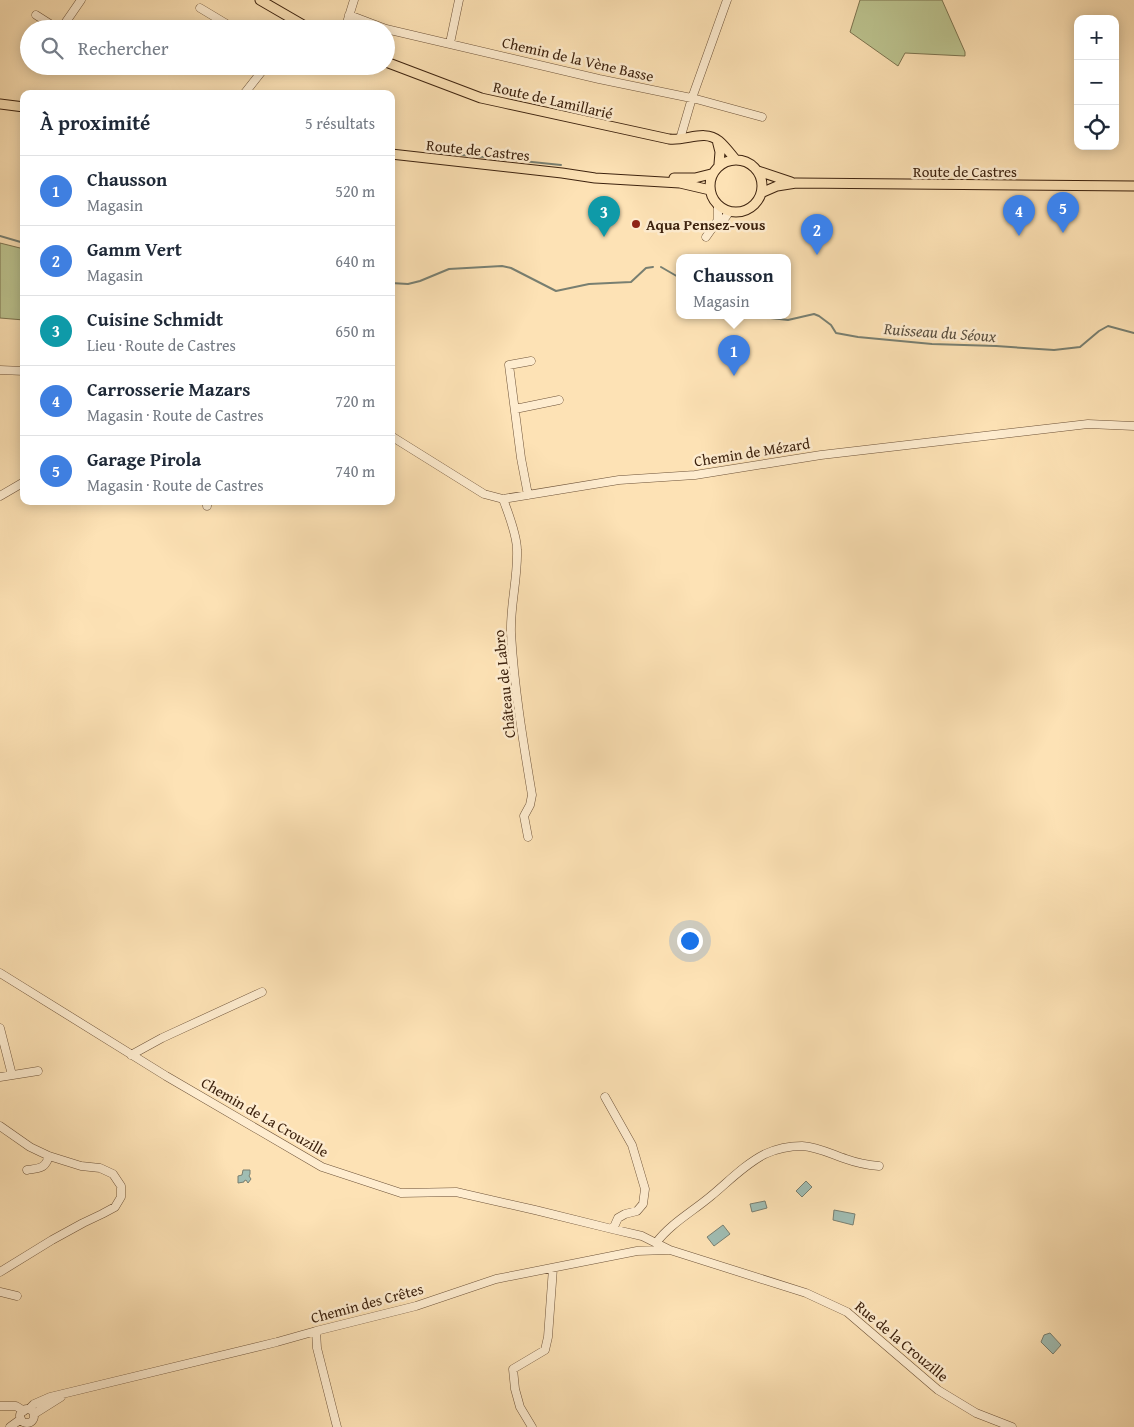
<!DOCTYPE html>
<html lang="fr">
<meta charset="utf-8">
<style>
:root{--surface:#fff;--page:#f6f6f7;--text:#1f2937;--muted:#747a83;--line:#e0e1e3;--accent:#d93025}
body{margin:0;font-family:"Gentium Book Plus",serif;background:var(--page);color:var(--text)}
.controls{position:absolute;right:15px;top:15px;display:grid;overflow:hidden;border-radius:10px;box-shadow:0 2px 12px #0003}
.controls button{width:45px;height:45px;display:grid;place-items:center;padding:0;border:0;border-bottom:1px solid var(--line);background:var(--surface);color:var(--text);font:25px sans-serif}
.you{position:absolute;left:689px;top:940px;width:18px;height:18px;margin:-12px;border:4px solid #fff;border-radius:50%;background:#1a73e8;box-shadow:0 0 0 8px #1a73e833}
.badge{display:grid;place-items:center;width:32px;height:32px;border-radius:50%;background:var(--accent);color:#fff;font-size:16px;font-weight:700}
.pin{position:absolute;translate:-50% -41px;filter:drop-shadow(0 1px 2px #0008)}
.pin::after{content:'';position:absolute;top:26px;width:18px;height:15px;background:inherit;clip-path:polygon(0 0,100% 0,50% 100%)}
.popup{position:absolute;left:676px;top:254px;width:115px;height:65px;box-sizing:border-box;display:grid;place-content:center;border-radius:10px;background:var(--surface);filter:drop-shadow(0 1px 4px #0005);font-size:16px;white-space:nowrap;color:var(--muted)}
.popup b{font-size:19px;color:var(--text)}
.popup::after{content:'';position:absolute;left:50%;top:100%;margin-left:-10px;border:10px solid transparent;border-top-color:var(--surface)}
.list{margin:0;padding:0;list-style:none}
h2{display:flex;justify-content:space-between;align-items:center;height:65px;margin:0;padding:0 20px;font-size:21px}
h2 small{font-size:16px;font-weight:400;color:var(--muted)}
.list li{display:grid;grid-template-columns:32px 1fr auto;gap:15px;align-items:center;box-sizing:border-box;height:70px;padding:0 20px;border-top:1px solid var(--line)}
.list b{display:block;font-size:19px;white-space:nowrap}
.list p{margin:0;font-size:16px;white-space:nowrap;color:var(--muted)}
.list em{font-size:16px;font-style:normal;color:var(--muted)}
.icon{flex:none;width:28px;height:28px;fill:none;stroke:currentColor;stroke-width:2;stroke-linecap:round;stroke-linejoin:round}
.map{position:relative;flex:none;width:1134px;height:1427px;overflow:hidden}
.search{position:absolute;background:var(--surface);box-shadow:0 2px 12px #0003;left:20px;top:20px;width:375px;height:55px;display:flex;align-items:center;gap:12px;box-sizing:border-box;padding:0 18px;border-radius:28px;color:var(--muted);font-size:19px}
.panel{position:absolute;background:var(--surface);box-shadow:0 2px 12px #0003;left:20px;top:90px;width:375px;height:415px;border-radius:10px}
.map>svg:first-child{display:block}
</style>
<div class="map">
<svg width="1134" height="1427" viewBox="0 0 1134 1427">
<rect width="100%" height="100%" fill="#fde2b5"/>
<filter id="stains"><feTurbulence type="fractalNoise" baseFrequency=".004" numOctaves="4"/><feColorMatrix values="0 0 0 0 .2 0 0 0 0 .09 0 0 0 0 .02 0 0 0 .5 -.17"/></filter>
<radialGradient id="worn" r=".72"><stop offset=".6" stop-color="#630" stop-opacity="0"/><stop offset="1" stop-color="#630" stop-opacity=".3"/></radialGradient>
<!-- green -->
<path fill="#bcc490" stroke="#7c734f" d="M860,0H942L965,52V56L905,53L898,66L850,32Z
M0,243L24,249V320L0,318Z"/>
<!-- water -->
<path fill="#a0bdb3" stroke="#787f71" d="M243,1170H250V1174L249,1176L251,1179L248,1183L246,1180L244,1181V1182L238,1183V1176L242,1175Z
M806,1181L812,1187L802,1197L796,1191Z
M765,1201L767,1208L752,1212L750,1204Z
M834,1210L855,1214L853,1225L833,1220Z
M723,1225L730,1234L714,1246L707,1237Z
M1050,1333L1061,1345L1053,1354L1041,1342L1044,1335Z"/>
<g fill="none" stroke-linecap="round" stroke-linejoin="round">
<!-- stream -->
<path stroke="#787f71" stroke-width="2" d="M434,152L561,165
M0,236L24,243
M661,267L680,278
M391,283L408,284L420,281L449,269L502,266L511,268L556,291L589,284L631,282L646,268L653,267
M745,315L788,320L814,314L819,316L831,325L836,333L858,337L932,344L996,346L1054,350L1080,347L1099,331L1108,326L1134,333"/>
<!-- minor casing -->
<g stroke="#6d5238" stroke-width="9">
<path id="minor" d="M200,8L235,29
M36,15L58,29
M349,15L386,29
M61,29L81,0
M345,29L354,0
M386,29L599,79L696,99L762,117
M450,43L459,0
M244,94L266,66
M680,139L692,98L727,0
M717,227L725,218L729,212
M706,237L718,220V205
M0,370L24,371
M515,409L559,400
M391,436L484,494L503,499L619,480L695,475L821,455L1088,424L1134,426
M528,495L521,458L509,365L531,361
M0,496L24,482
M503,499C508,512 517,536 517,550C518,578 510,605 511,633C514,687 523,741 532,795L530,805L524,816L528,837
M207,506V501
M0,973L166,1076L322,1167L401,1193L456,1192L535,1210L612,1229L642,1236L670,1250L806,1293L847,1312L938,1390L976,1413L1012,1427
M0,1028L12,1075
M131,1055L162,1038L262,992
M0,1077L38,1071
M605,1097L632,1145L645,1189L643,1204L637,1211L625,1214L618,1218L613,1229H612
M0,1126L30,1147L49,1156L81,1166L100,1168L113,1174L121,1186V1197L115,1207L102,1214L83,1223L52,1240L0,1272
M27,1170C40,1168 45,1169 49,1156
M656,1243C670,1224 692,1212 711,1196C728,1182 745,1164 765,1154C776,1149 790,1146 802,1146C818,1147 831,1154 846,1159C857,1163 868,1165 879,1166
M0,1292L17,1296
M316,1331L317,1348L337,1427
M0,1406H16L24,1411
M29,1409L34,1404L50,1397L277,1342L316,1331L416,1306L496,1279L637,1251L668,1250
M20 1416a7 7 0 1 1 14 0a7 7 0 1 1-14 0Z
M34,1414L61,1397
M10,1427L21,1419
M532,1427L520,1407L515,1389L513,1369L545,1350L548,1337L553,1268"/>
</g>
<!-- major casing -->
<g stroke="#3d220e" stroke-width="11">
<path id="major" d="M260,0L310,29
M386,62L481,98L504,103L669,139C687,141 704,129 719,141C725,146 730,153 735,159
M0,104L24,107
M717,140L720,152L719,164
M391,154L562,173L595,178L680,183L710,190
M710 186a26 26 0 1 1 52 0a26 26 0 1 1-52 0Z
M758,171L791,182
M674,178H695L711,174
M761,193L777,186L796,183L1134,186"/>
</g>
<!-- minor -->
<use href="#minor" stroke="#feeccf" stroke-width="8"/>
<!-- major -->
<use href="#major" stroke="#fde2b5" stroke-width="9"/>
</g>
<!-- markers -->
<circle fill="#8f2418" stroke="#feeccf" stroke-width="2" cx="636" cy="224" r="5"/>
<g text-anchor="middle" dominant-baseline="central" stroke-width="5" stroke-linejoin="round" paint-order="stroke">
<!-- street labels -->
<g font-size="15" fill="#3d220e" stroke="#feeccf">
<text transform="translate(578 59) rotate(13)">Chemin de la Vène Basse</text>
<text transform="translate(553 100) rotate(13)">Route de Lamillarié</text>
<text transform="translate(478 150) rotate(6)">Route de Castres</text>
<text x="965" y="171">Route de Castres</text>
<text transform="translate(752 452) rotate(-9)">Chemin de Mézard</text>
<text transform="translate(504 684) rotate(-96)">Château de Labro</text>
<text transform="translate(265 1117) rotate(30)">Chemin de La Crouzille</text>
<text transform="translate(367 1303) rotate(-15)">Chemin des Crêtes</text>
<text transform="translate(902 1341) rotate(40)">Rue de la Crouzille</text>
</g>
<!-- poi labels -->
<g font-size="15" font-weight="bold" fill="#3d220e" stroke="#feeccf" text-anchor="start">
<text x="646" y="224">Aqua Pensez-vous</text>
</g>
<!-- water labels -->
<g font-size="16" font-style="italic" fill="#5b5040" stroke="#feeccf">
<text transform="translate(940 332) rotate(4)">Ruisseau du Séoux</text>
</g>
</g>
<rect width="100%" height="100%" filter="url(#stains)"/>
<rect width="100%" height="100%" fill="url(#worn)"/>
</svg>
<div class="controls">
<button>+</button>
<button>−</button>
<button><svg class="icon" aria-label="locate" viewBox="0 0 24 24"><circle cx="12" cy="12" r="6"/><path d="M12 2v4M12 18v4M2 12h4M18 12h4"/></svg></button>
</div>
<div class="you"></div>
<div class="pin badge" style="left:734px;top:376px;background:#3f7fe0">1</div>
<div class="popup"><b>Chausson</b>Magasin</div>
<div class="pin badge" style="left:817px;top:255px;background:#3f7fe0">2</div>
<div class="pin badge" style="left:604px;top:237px;background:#0f9aa8">3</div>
<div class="pin badge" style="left:1019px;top:236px;background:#3f7fe0">4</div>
<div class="pin badge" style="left:1063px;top:233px;background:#3f7fe0">5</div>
<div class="search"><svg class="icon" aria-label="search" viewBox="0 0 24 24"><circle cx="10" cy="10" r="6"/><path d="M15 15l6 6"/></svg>Rechercher</div>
<section class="panel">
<h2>À proximité<small>5 résultats</small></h2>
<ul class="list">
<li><span class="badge" style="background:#3f7fe0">1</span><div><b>Chausson</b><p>Magasin</p></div><em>520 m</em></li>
<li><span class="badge" style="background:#3f7fe0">2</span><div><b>Gamm Vert</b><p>Magasin</p></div><em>640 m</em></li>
<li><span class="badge" style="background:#0f9aa8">3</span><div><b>Cuisine Schmidt</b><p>Lieu · Route de Castres</p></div><em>650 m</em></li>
<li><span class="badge" style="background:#3f7fe0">4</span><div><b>Carrosserie Mazars</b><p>Magasin · Route de Castres</p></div><em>720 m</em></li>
<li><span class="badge" style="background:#3f7fe0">5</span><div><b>Garage Pirola</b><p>Magasin · Route de Castres</p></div><em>740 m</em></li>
</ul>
</section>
</div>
